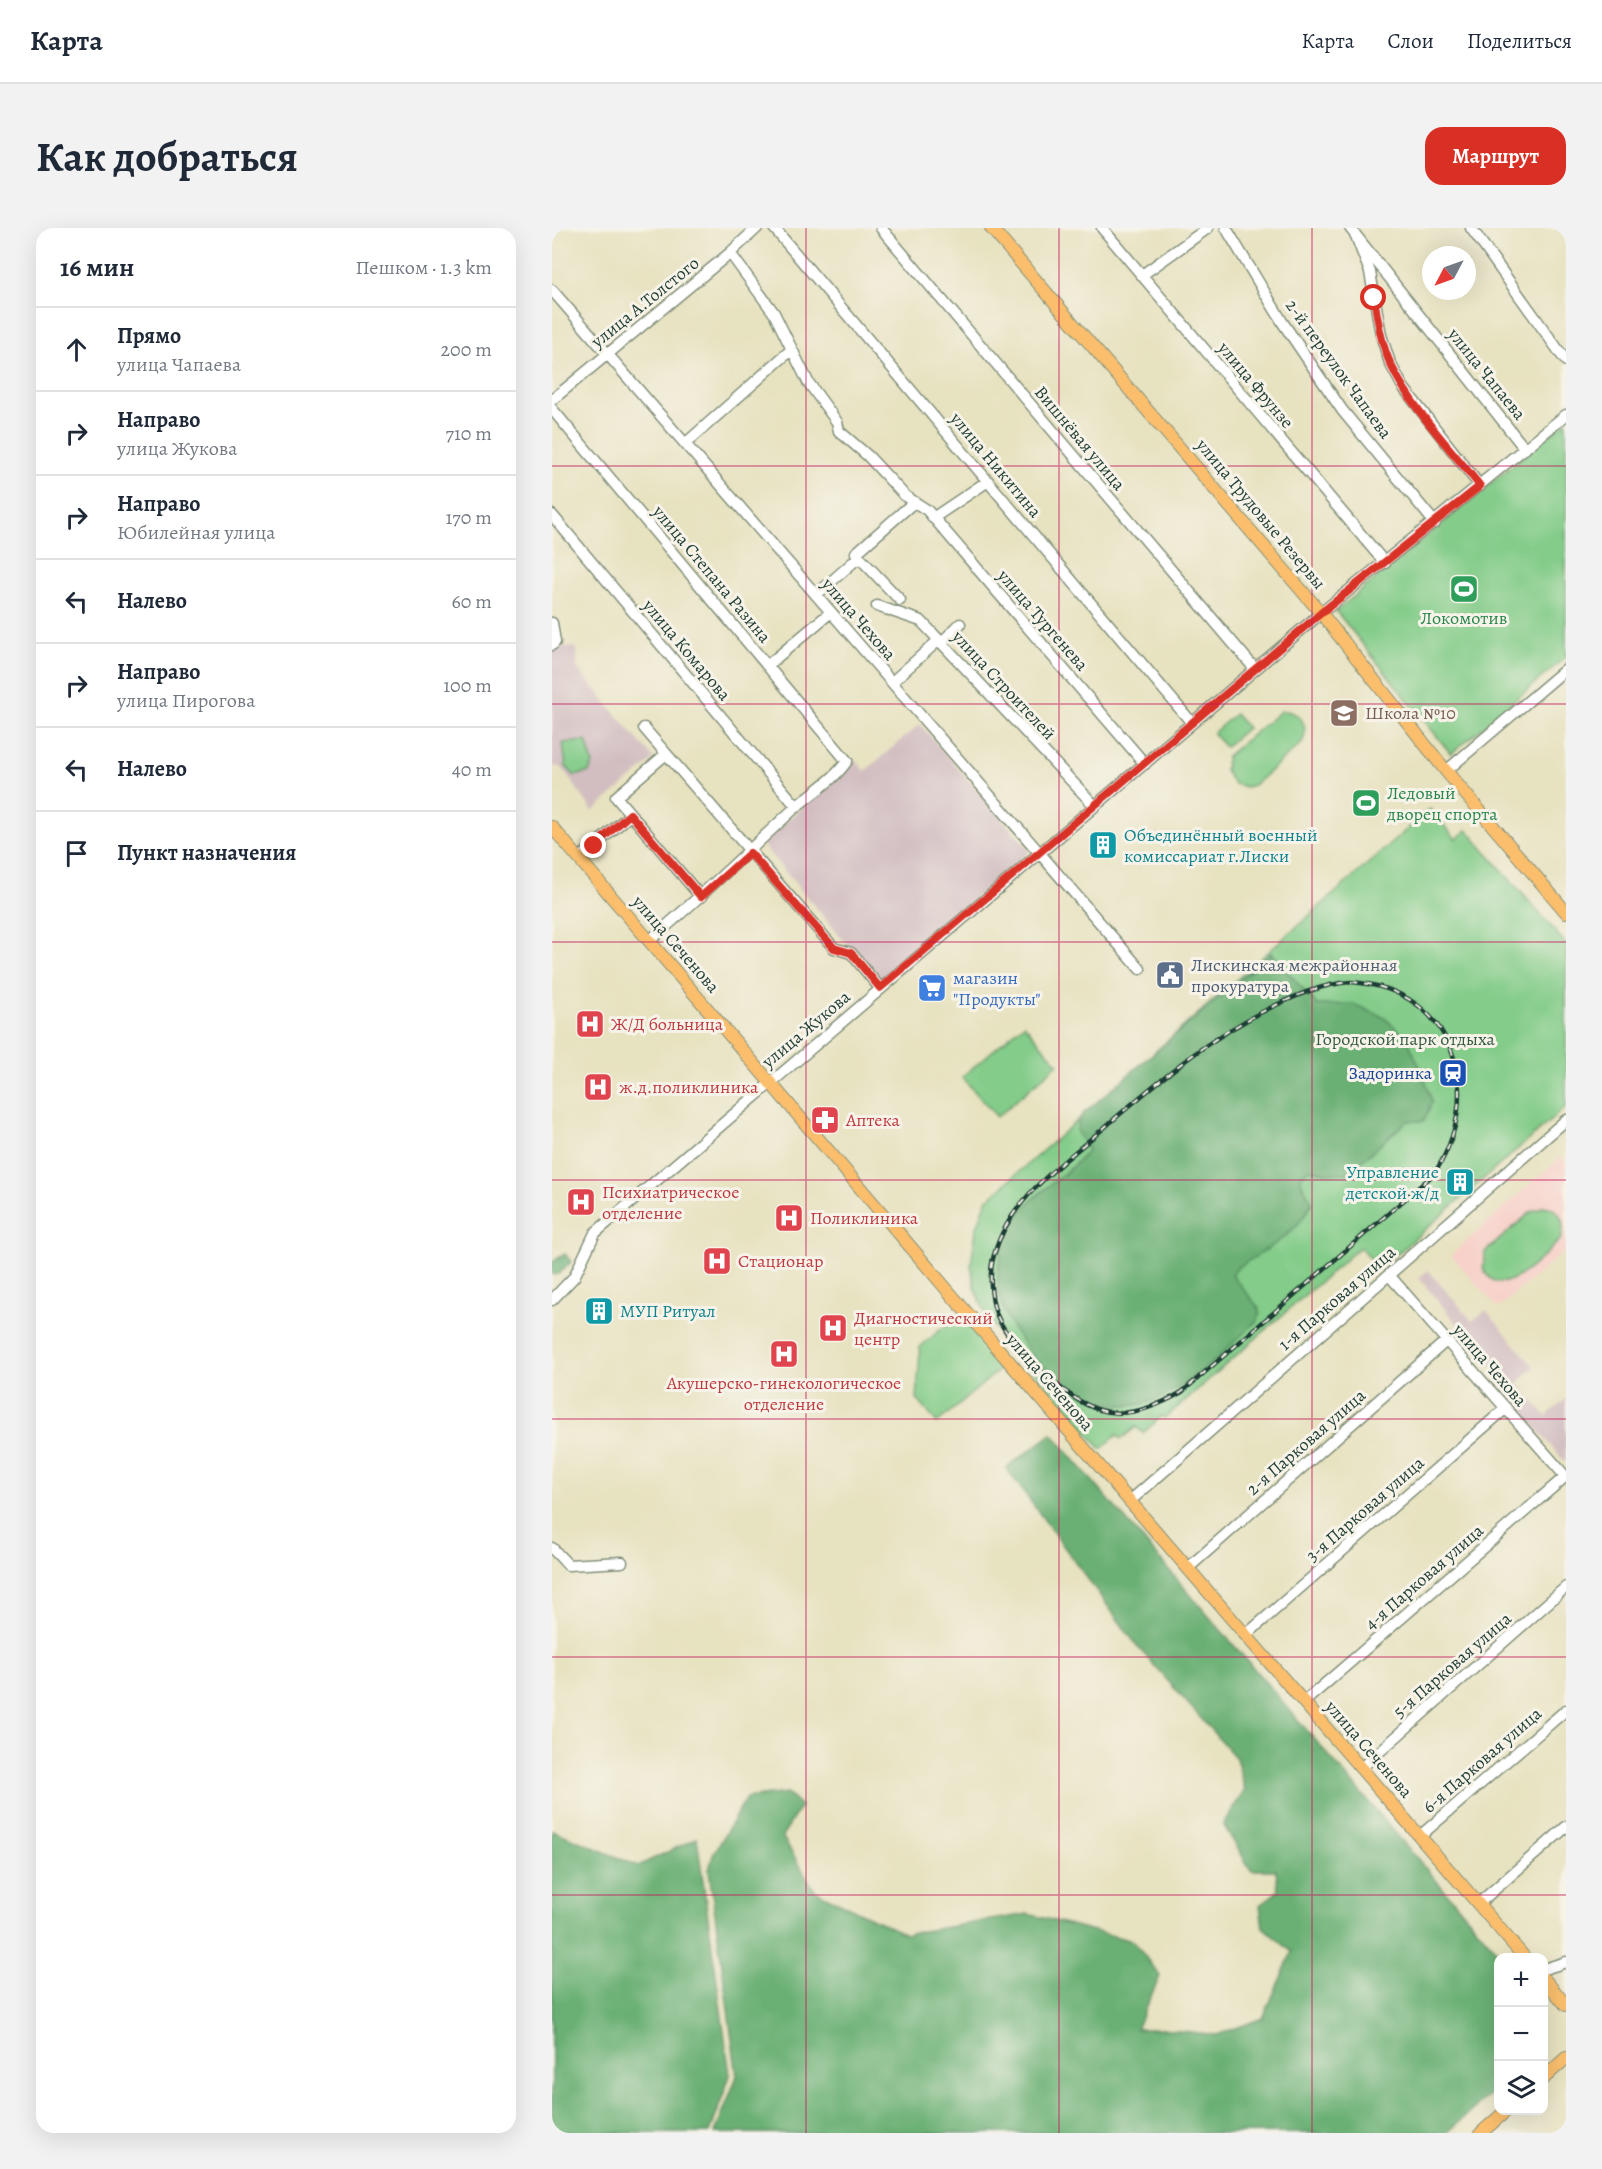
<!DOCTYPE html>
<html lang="ru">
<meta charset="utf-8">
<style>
:root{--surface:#fff;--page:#f2f2f3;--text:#1f2937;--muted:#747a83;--line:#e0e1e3;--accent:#d93025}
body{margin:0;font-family:Alegreya,serif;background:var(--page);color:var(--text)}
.controls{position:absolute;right:18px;bottom:18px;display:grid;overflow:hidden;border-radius:12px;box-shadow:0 6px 24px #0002}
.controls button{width:54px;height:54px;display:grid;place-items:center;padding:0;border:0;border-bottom:2px solid var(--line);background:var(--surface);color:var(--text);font:30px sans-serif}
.compass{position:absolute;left:870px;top:18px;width:54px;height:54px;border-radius:50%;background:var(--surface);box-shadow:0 6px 24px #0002;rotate:229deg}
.stop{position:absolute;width:18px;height:18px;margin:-14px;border:4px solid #d93025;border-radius:50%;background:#fff}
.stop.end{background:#d93025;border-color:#fff;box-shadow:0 2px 6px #0008}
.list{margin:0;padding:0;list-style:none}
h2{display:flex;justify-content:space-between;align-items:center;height:78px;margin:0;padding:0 24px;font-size:26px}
h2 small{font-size:20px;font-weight:400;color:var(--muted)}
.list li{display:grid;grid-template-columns:39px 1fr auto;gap:18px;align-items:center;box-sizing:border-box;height:84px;padding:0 24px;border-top:2px solid var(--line)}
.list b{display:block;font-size:22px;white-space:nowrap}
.list p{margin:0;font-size:20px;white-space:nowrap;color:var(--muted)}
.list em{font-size:20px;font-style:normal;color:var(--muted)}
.icon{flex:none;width:33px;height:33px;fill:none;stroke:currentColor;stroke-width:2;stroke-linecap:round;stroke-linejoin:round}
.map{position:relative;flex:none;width:1014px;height:1905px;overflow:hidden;border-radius:18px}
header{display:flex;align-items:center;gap:36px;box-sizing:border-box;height:84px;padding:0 30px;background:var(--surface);border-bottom:2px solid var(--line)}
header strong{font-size:28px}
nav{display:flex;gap:33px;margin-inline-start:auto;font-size:21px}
.intro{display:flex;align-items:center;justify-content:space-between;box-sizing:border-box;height:144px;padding:0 36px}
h1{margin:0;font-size:42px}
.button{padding:15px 27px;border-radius:18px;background:var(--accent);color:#fff;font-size:21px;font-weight:700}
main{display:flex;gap:36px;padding:0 36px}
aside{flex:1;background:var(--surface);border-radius:18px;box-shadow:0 6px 24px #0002}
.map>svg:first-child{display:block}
</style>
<header>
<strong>Карта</strong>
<nav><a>Карта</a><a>Слои</a><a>Поделиться</a></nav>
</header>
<div class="intro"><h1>Как добраться</h1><a class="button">Маршрут</a></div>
<main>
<aside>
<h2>16 мин<small>Пешком · 1.3 km</small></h2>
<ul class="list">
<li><svg class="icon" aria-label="ahead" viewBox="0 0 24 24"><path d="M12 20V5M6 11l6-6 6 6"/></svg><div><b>Прямо</b><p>улица Чапаева</p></div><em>200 m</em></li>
<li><svg class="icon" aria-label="right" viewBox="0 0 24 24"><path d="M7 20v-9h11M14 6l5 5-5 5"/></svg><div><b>Направо</b><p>улица Жукова</p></div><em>710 m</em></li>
<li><svg class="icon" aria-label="right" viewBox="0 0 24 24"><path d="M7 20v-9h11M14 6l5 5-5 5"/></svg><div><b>Направо</b><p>Юбилейная улица</p></div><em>170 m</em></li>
<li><svg class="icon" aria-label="left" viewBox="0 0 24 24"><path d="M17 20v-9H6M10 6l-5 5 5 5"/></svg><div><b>Налево</b></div><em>60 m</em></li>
<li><svg class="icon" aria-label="right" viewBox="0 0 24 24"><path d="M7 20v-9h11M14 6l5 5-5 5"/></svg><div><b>Направо</b><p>улица Пирогова</p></div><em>100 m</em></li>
<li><svg class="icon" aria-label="left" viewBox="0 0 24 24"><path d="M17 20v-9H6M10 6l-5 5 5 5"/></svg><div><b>Налево</b></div><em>40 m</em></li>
<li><svg class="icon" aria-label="arrive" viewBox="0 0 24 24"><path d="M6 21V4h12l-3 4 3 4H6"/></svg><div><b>Пункт назначения</b></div></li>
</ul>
</aside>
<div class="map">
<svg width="1014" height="1905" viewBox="0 0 1014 1905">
<rect width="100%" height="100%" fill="#f7f3e8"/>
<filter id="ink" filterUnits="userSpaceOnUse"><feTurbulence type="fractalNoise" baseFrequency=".0167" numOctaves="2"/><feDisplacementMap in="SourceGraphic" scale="12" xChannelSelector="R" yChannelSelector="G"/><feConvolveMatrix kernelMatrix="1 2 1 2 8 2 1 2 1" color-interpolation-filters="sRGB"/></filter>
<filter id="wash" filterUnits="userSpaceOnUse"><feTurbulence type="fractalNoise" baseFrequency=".008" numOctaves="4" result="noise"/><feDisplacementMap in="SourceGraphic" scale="24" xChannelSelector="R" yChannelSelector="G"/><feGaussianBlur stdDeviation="1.35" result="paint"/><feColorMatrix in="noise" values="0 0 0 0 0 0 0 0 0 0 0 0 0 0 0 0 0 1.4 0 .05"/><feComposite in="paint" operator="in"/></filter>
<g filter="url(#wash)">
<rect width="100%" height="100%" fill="#e7e2c0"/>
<!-- built -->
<path fill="#f7d0c9" d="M1009,929L1014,935V1022L946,1080L899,1027Z"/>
<!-- industrial -->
<path fill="#d2bec1" d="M5,417L25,420V440L102,531L41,583L10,540L0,537V421Z
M368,496L478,623L327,754L209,615L304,533L313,543Z
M876,1042L920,1093L934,1082L982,1139L966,1155L994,1188L1014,1171V1235L949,1160L954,1154L867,1050Z"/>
<!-- green -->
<path fill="#83cc89" stroke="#51845e" stroke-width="1.5" d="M1014,193V429L899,526L784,383Z
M729,483C748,482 758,498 750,515L702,557L694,559L682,556L673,543L675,528Z
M683,486L695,500L673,519L661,505Z
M34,513L41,536L37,544L23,548L14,539L11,515Z
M878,581L904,611L915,602L1014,716V879L828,1041L808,1019L613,1190L610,1188L591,1205L584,1199L569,1211L565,1207L549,1221L436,1091L424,1063L419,1037L424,1002L435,972Z
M472,796L506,836L445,889L410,849Z
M992,978C1009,980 1014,996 1009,1011C992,1027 948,1079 931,1040L933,1024L979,984Z
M408,1085L453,1137L385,1195L365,1171L368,1119Z"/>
<!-- forest -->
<path fill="#6ab075" stroke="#447654" stroke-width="1.5" d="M719,725L765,777L801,776L831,789L854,809L871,846L880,874L872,893H855L796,945H777L757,941L750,947L749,954L760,974C747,1006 713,1022 685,1040L680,1047L706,1079L708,1086L705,1093C672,1122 628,1172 583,1177C528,1182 464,1125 449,1073C442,1052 448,1018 459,998C477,965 514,951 536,922L525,904L526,893L532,885Z
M13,1026L19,1034L7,1046L0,1047V1034Z
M500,1206L950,1729L946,1730V1859L895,1905H163L185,1848L157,1642L161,1627L194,1570L235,1565L249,1578L230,1608L263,1663L353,1706L476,1686L581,1713L608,1748L584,1801H612L665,1807L711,1790L740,1724L711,1699L708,1677L726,1663L724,1642H699L671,1596L693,1562L684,1530L586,1419L454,1240Z
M0,1602L86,1638L145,1610L178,1847L158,1905H0Z"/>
</g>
<g filter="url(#ink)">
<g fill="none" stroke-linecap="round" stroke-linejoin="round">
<!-- minor casing -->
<g stroke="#83907a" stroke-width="13">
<path id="minor" d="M222,0L640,495
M329,0L703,441
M550,0L833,335
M674,0L731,95L790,182L883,295
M798,0L973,221
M919,0L1014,133
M804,8L818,44L829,107L838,135L851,159L928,258
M178,25L222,85L256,154L285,194L287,203L316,228L353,268L375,282L593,536
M590,47L656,0
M0,62L588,741
M0,172L178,25L205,0
M0,181L295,533C282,552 261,564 244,579C195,624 148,670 97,713
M133,216L239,122
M0,287L245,579
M381,290L436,253
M307,329L348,372
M264,367L307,329L304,325L361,275
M325,378L369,393L543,578
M0,395L3,414L0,417
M389,415L408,396
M216,437L279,384
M340,454L387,412
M92,500L282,720L299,725L328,760
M114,526L64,569L149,669
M894,543L1014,441
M27,631L78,587
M837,1047L1014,1249
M0,1072L22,1049L43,1005L105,952L769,385L1014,187
M578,1273L1014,892
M0,1320L16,1337L70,1334
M636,1340L894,1113
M694,1407L954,1180
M752,1474L1014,1248
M809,1540L1014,1359
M868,1608L1014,1482
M926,1676L1014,1599
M992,1741L1014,1734"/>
</g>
<!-- major casing -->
<g stroke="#83907a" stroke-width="14">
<path id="major" d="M439,0L769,385L894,543L1014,684
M0,599L409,1078L973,1730
M992,1751L1014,1777
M992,1850L1014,1830
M929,1905L955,1882"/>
</g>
<!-- minor -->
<use href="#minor" stroke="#fff" stroke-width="10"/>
<!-- major -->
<use href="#major" stroke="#fabe6d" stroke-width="12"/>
<!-- rail casing -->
<g stroke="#1f3d34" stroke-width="4.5">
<path id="rail" d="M799,754C904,761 934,866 882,946L630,1164C606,1178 576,1191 548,1182C514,1172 457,1119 444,1085C438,1069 437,1043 442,1027C458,970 510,936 553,899C609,851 655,810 722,778C748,766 771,756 799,754Z"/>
</g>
<!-- rail -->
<use href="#rail" stroke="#f7f3e8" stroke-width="2" stroke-dasharray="7" stroke-linecap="butt"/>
</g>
</g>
<g fill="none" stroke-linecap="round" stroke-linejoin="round" filter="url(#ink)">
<!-- route -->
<path stroke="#d93025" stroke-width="8" d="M42,618L78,586L149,669L198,625L282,720L299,725L328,760L769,385L928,258C898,220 860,181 839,137C829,116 826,93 822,70"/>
</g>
<!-- grid -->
<path fill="none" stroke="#c2185b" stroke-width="1.5" stroke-opacity="0.55" d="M254,0V1905M507,0V1905M760,0V1905M0,238H1014M0,476H1014M0,714H1014M0,952H1014M0,1191H1014M0,1429H1014M0,1667H1014"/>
<!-- icons -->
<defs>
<g id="stadium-square" transform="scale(1.5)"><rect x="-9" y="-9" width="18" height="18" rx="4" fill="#2e9e5b" stroke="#f7f3e8"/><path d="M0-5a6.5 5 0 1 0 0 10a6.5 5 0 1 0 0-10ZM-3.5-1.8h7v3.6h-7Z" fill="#fff"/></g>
<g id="school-square" transform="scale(1.5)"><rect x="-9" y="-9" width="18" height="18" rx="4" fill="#8d6e63" stroke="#f7f3e8"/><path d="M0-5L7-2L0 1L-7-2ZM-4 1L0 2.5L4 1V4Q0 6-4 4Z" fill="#fff"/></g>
<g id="building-square" transform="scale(1.5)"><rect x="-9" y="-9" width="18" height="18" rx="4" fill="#0f9aa8" stroke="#f7f3e8"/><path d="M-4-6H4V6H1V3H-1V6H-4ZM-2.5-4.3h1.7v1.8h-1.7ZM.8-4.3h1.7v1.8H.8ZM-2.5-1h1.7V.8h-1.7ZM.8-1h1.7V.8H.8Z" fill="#fff"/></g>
<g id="civic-square" transform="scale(1.5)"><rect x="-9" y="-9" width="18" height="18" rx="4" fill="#5c6f8a" stroke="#f7f3e8"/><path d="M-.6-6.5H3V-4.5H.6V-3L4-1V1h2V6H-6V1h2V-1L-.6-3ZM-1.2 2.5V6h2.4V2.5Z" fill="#fff"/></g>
<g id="supermarket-square" transform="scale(1.5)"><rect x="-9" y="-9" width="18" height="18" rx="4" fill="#3f7fe0" stroke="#f7f3e8"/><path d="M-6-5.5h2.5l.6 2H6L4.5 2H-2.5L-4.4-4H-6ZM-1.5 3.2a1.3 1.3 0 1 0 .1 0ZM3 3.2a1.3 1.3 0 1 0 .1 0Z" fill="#fff"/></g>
<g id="hospital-square" transform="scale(1.5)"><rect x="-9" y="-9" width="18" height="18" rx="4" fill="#e0444e" stroke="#f7f3e8"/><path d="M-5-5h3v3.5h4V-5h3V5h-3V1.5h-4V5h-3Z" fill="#fff"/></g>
<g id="station-square" transform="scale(1.5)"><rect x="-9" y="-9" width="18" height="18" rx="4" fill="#1a4fb4" stroke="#f7f3e8"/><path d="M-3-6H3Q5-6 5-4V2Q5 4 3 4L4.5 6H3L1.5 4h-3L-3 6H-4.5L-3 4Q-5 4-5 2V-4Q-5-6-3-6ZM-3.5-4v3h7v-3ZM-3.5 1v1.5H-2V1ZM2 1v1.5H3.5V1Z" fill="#fff"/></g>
<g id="pharmacy-square" transform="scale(1.5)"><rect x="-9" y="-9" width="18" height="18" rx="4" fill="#e0444e" stroke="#f7f3e8"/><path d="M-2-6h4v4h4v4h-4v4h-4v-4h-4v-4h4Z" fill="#fff"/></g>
</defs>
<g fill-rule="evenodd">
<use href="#stadium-square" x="912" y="361"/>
<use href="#school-square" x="792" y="485"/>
<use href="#stadium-square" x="814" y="575"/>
<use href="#building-square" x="551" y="617"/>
<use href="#civic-square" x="618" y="747"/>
<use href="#supermarket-square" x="380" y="760"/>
<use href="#hospital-square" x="38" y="796"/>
<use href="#station-square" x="901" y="845"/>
<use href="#hospital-square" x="46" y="859"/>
<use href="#pharmacy-square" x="273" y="892"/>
<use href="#building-square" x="908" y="954"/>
<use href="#hospital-square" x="29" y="974"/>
<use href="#hospital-square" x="237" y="990"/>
<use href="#hospital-square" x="165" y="1033"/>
<use href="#building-square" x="47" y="1083"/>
<use href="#hospital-square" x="281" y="1100"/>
<use href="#hospital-square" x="232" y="1126"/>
</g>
<g text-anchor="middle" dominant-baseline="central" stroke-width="6" stroke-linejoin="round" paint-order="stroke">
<!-- street labels -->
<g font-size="18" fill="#1f3d34" stroke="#f7f3e8">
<text transform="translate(93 74) rotate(-39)">улица А.Толстого</text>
<text transform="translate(787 141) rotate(54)">2-й переулок Чапаева</text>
<text transform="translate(935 146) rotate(51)">улица Чапаева</text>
<text transform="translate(704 157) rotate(50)">улица Фрунзе</text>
<text transform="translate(528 210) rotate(50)">Вишнёвая улица</text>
<text transform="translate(444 237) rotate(50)">улица Никитина</text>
<text transform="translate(709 286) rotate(50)">улица Трудовые Резервы</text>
<text transform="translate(160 346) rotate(50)">улица Степана Разина</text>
<text transform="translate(307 391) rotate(49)">улица Чехова</text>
<text transform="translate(491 392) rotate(49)">улица Тургенева</text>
<text transform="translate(135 422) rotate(50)">улица Комарова</text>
<text transform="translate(452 457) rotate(47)">улица Строителей</text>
<text transform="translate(124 716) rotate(49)">улица Сеченова</text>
<text transform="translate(254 801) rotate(-40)">улица Жукова</text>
<text transform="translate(785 1070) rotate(-41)">1-я Парковая улица</text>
<text transform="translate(938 1137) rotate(49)">улица Чехова</text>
<text transform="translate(498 1154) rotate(49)">улица Сеченова</text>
<text transform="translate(754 1214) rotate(-41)">2-я Парковая улица</text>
<text transform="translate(813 1281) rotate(-41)">3-я Парковая улица</text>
<text transform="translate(872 1349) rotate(-41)">4-я Парковая улица</text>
<text transform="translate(900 1437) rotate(-41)">5-я Парковая улица</text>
<text transform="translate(817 1521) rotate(49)">улица Сеченова</text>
<text transform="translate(930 1532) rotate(-41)">6-я Парковая улица</text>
</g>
<!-- leisure labels -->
<g font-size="18" fill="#27864d" stroke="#f7f3e8">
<text x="912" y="390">Локомотив</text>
<text x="835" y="565" text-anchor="start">Ледовый<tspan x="835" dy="21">дворец спорта</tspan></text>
</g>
<!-- education labels -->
<g font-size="18" fill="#785e54" stroke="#f7f3e8" text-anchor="start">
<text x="813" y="485">Школа №10</text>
</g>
<!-- culture labels -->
<g font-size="18" fill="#0d838f" stroke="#f7f3e8" text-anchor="start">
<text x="572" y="607">Объединённый военный<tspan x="572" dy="21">комиссариат г.Лиски</tspan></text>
<text x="887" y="944" text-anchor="end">Управление<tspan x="887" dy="21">детской ж/д</tspan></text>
<text x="68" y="1083">МУП Ритуал</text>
</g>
<!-- service labels -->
<g font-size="18" fill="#4e5e75" stroke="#f7f3e8" text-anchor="start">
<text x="639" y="737">Лискинская межрайонная<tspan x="639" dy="21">прокуратура</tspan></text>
</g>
<!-- shop labels -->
<g font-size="18" fill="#366cbe" stroke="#f7f3e8" text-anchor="start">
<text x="401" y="750">магазин<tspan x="401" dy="21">"Продукты"</tspan></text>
</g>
<!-- health labels -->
<g font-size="18" fill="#be3a42" stroke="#f7f3e8" text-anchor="start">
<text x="59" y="796">Ж/Д больница</text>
<text x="67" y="859">ж.д.поликлиника</text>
<text x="294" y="892">Аптека</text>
<text x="50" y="964">Психиатрическое<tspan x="50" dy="21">отделение</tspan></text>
<text x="258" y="990">Поликлиника</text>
<text x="186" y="1033">Стационар</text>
<text x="302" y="1090">Диагностический<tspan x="302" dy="21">центр</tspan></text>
<text x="232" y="1155" text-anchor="middle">Акушерско-гинекологическое<tspan x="232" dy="21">отделение</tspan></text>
</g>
<!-- park labels -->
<g font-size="18" fill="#335a45" stroke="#f7f3e8">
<text x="853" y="811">Городской парк отдыха</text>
</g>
<!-- transit labels -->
<g font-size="18" fill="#164399" stroke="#f7f3e8" text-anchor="end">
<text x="880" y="845">Задоринка</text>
</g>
</g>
</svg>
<div class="controls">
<button>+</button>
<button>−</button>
<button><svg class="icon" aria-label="layers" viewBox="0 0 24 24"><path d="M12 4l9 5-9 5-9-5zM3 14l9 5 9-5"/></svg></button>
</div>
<svg class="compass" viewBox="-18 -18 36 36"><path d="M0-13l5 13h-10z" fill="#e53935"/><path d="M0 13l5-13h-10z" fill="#747a83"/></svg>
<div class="stop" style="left:822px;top:70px"></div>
<div class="stop end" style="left:42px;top:618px"></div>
</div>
</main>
